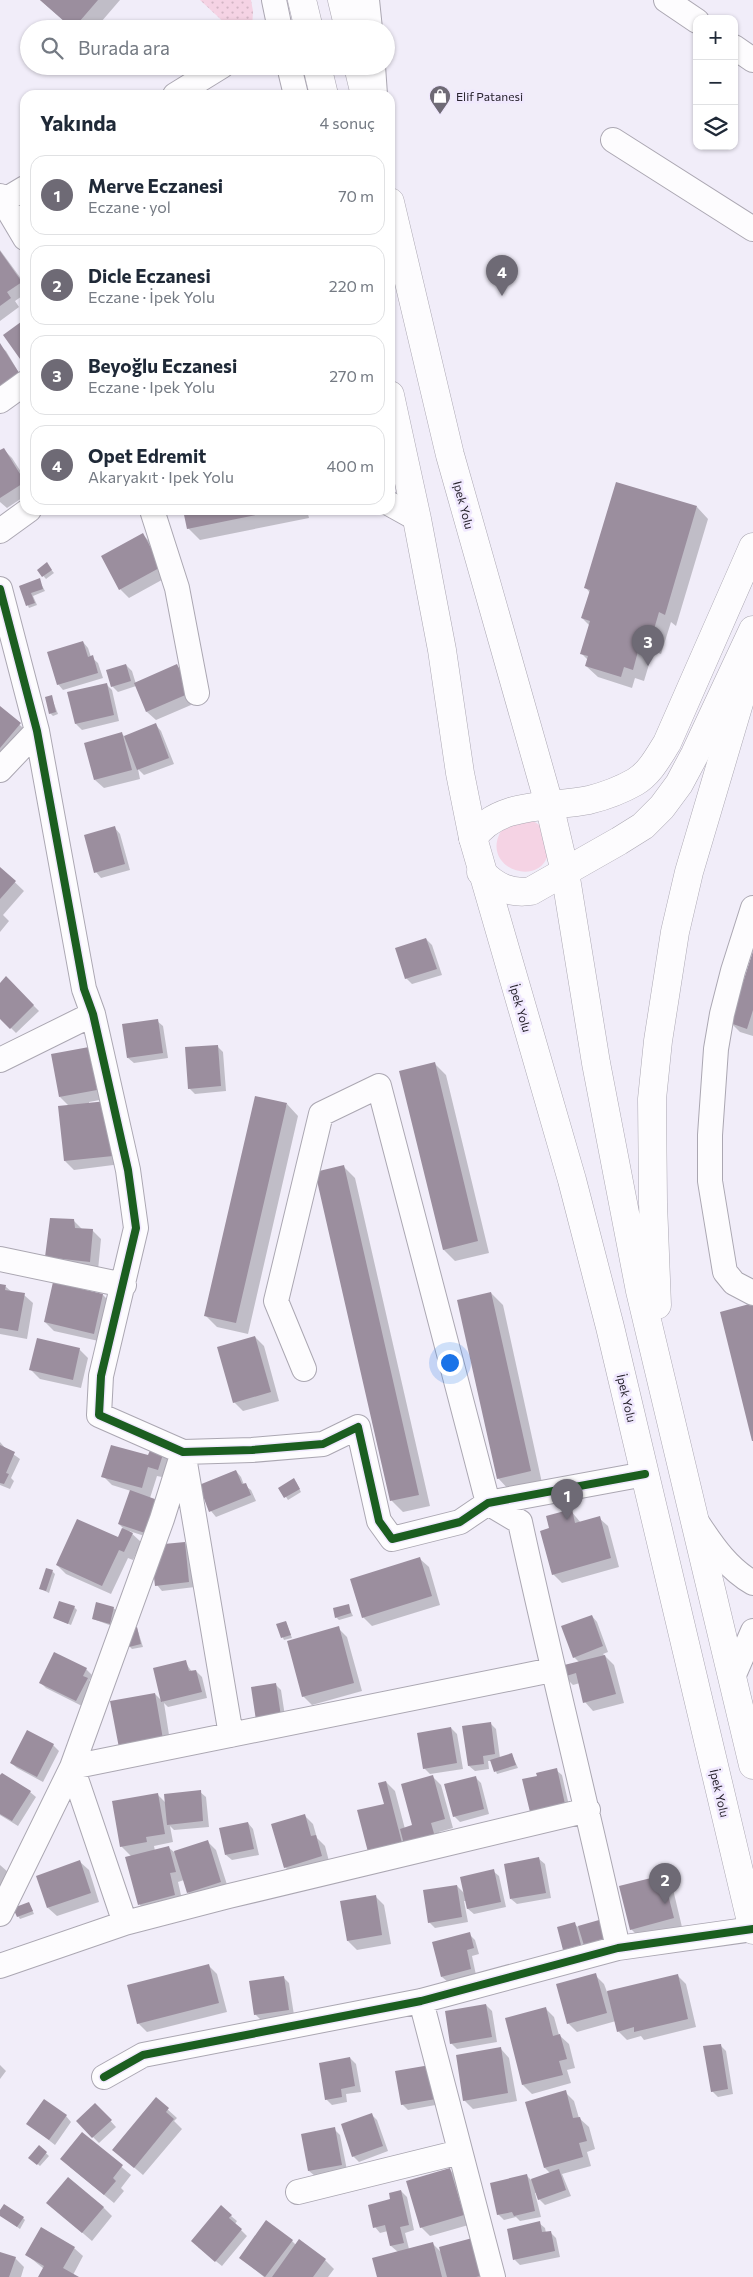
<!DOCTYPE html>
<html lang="tr">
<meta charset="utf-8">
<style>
:root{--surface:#fff;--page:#f2f2f3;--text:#1f2937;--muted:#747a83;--line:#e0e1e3;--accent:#6e6a75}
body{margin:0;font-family:Commissioner,sans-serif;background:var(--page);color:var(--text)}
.controls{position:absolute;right:15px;top:15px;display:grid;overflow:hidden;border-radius:10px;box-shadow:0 1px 4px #0004}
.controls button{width:45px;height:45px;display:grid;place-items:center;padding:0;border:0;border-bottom:1px solid var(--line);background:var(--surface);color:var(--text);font:25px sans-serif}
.you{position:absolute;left:449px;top:1362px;width:18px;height:18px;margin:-12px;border:4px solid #fff;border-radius:50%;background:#1a73e8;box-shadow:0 0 0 8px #1a73e833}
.badge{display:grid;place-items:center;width:32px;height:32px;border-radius:50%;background:var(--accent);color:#fff;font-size:16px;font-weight:700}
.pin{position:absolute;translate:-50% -41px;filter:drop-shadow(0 1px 2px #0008)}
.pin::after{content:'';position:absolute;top:26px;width:18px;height:15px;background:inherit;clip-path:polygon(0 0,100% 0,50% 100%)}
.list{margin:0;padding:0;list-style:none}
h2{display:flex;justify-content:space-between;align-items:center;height:65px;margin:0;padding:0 20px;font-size:21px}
h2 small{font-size:16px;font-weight:400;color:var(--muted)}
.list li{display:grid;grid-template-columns:32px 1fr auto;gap:15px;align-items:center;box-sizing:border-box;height:80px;margin:0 10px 10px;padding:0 10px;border:1px solid var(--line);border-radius:15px}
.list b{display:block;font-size:19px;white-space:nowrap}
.list p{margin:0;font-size:16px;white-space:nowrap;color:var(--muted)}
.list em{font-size:16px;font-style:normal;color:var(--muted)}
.icon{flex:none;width:28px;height:28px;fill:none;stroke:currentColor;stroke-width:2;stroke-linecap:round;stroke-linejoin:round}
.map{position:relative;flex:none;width:753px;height:2277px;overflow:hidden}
.search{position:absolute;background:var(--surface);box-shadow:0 1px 4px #0004;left:20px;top:20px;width:375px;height:55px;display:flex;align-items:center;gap:12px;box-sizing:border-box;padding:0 18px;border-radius:28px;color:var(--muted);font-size:19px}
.panel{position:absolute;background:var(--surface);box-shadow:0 1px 4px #0004;left:20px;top:90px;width:375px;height:425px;border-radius:15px}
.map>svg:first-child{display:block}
</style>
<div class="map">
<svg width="753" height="2277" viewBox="0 0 753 2277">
<defs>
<pattern id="park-dots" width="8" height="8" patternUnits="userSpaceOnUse" patternTransform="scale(1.25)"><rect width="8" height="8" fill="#f5d3e4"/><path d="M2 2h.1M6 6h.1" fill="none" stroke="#d2b5c4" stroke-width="1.8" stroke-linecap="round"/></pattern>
</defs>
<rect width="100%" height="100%" fill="#f1edf9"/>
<!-- grass -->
<path fill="#f5d3e4" d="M530,819L544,828C546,836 550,848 548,855C537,890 474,865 505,825Z"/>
<!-- park -->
<path fill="url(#park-dots)" d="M200,0H251L253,11L252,29H231Z"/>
<!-- shadow -->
<path fill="#0003" fill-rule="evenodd" d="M40,0H120L95,29H73Z
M0,250L25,284V294L15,301L19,307L0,321Z
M0,346L6,351L25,383Z
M25,447V455L21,450Z
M4,450L12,458L25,478V496L7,508L0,502V452Z
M697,507L708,519L676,626L671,622L661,654L653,651L644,681L635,678L632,688L598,677L586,666L588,660L582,654L590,626L582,618L590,593L586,588Z
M184,510H307L309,518L200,540L188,528Z
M142,534L151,543L169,576L129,598L120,589Z
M49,567L54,573L46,579L38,570Z
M39,580L45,591L33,596L37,605L29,608L20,586Z
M83,642L88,648L91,657L98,663L103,678L63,690L58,684Z
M126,665L132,671L136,684L177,666L186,675L198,702L156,720L147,712L136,686L118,692L112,686Z
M106,684L112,690L119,721L82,730L76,724L69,693Z
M51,696L58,714L53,716L50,713Z
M0,708L29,733L0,767Z
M156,725L161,731L174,764L144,775L138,769L140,779L104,788L95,780L121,733L125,737Z
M115,828L120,834L130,870L101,878L96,872Z
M0,868L24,891L3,915L9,921L0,932Z
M426,939L432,945L442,975L412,984L406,978Z
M753,954V1036L740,1032L731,1023Z
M6,978L39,1011L16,1033L0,1017V984Z
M157,1021L163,1026L168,1058L134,1063L128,1058Z
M217,1046L223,1052L226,1091L195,1094L189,1088Z
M89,1049L105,1099L89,1102V1104L121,1164L74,1170L65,1161L69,1106L60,1097Z
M434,1063L446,1075L489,1253L455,1261L444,1250Z
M287,1104L298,1116L248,1334L217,1327L205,1315Z
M343,1166L355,1178L430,1506L403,1512L392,1501L316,1173Z
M73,1220L82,1229L92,1230L101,1239L98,1270L46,1257Z
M0,1285L6,1287L12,1292L24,1295L33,1303L27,1339L0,1334Z
M491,1293L503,1305L542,1483L509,1490L498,1478Z
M103,1295L112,1304L103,1342L54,1331L45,1322Z
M255,1337L264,1346L279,1401L243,1411L234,1402Z
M79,1349L88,1358L81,1388L40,1379L31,1370Z
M0,1442L6,1449L20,1459L11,1478L14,1481L10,1489L0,1485Z
M163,1452L172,1461L167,1478L157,1476L150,1498L157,1540L129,1531L141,1542L133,1560L128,1558L111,1594L66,1574L57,1565L119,1539L123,1528L119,1524L131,1491L112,1485L103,1476Z
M236,1471L241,1477L244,1485L251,1490L256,1501L216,1517L211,1511Z
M296,1482L301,1492L288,1500L280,1488Z
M571,1511L581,1523L599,1518L608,1526L619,1567L562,1583L553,1574L550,1529Z
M185,1543L190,1549L195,1587L162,1591L157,1585L166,1550Z
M420,1559L429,1567L440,1605L372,1626L363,1617Z
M52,1571L55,1574L49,1593L41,1589Z
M348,1605L353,1616L339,1620L336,1617Z
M74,1607L77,1610L71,1625L54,1618Z
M113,1608L116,1610L112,1626L93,1619Z
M592,1616L597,1622L608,1652L603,1654L614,1665L624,1703L593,1711L585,1702L580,1683L573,1685L564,1676L580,1663L574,1657Z
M286,1622L292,1638L284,1640L277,1625Z
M137,1628L143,1647L132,1649L130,1647Z
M338,1628L347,1637L362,1691L312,1705L303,1696Z
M185,1662L192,1672L196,1671L202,1677L207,1698L168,1707L164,1703L172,1754L130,1762L155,1694L163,1702L155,1669Z
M86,1669L92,1675L89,1681L93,1684L82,1706L46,1688L40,1682Z
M275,1684L281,1690L287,1729L264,1733Z
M490,1723L496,1729L500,1758L512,1755L518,1768L497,1774L492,1761H488L489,1769L475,1771L469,1766Z
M451,1728L457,1734L463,1769L430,1774L424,1768Z
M53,1745L59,1751L43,1782L17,1768L11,1763Z
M556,1770L562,1775L570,1810L539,1777Z
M432,1776L441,1785L453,1828L439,1832L445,1852L369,1851L385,1804L386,1782L395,1791L405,1829L414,1826Z
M475,1777L481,1783L489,1814L460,1822L454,1816Z
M0,1778L30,1792L36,1797L18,1826L0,1815Z
M200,1792L206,1797L209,1827L174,1830L170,1826L173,1842L154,1846L155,1851L168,1847L174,1852L207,1841L216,1850L229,1891L197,1901L188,1892L184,1880L178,1882L183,1904L148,1913L140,1905L132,1857L121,1846L157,1794L166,1803Z
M304,1815L313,1824L317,1838L325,1846L330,1865L294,1876L285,1867Z
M248,1823L253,1829L259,1855L232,1860L226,1855Z
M539,1859L545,1864L551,1898L517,1904L511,1899Z
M80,1862L89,1870L99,1902L57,1916L48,1908Z
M0,1865L8,1872L0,1892Z
M493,1871L499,1876L506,1907L474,1914L468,1909L466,1901H464L468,1922L435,1928L429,1922L457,1886L465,1894Z
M663,1876L672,1885L682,1927L640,1938L631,1929Z
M375,1896L384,1905L391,1944L357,1950L348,1941Z
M29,1903L34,1914L20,1919L18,1916Z
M605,1919L616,1942L570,1956L564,1950L559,1928L574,1924L578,1927ZM587,1943V1945L566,1951V1948Z
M469,1934L475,1940L479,1954L472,1956L476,1975L448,1982L442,1977Z
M209,1966L217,1974L227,2012L147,2032L138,2023Z
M595,1975L604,1984L607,1992L677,1975L686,1984L696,2027L644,2040L641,2036L627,2040L618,2031L616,2021L577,2032L568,2023Z
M283,1977L289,1983L294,2015L261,2020L255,2014Z
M486,2005L492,2011L497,2042L457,2049L451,2043Z
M545,2008L554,2017L559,2035L569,2044L575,2068L567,2070L571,2083L532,2094L523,2085Z
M720,2045L726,2051L733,2094L718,2097L712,2091Z
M501,2049L509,2058L517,2101L473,2109L464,2100Z
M350,2058L356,2064L361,2092L346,2094L347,2102L332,2105L326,2099Z
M0,2065L6,2071L0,2079Z
M430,2066L441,2104L408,2110L402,2104Z
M565,2092L574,2101L579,2118L589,2127L595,2149L587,2152L591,2166L562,2174L571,2196L545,2205L539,2199L537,2193H535L541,2217L520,2221L516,2217L504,2220L498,2214L527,2176L531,2180L550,2173L545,2168Z
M156,2099L177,2118L174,2121L182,2129L143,2175L123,2158Z
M95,2104L116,2127L99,2143L77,2121Z
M371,2114L377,2120L388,2151L359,2162L353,2156Z
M66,2116L71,2122L55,2145L28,2124Z
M334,2129L340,2135L347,2170L315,2176L309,2171Z
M82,2133L131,2175L121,2188L124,2191L114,2203L70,2167Z
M39,2147L49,2156L40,2166L33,2160Z
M450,2170L458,2178L472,2224L430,2236L421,2227Z
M401,2191L407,2197L414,2230L405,2233L409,2249L432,2243L441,2252L491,2277H378L398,2252L391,2246L388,2231L380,2233L375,2227L392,2200Z
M48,2203L103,2207L112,2216L92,2241Z
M0,2213L23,2218L25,2220L20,2229L2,2216Z
M231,2216L237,2221L235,2224L247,2236L222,2266L198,2247Z
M539,2223L545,2228L546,2233L550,2232L556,2238L560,2257L520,2265L515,2260Z
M292,2241L296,2245L325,2260L334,2269L328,2277H264L241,2258Z
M74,2248L83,2256L73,2275L76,2277H39L44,2269L27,2255Z
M0,2253L15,2258L24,2267L21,2277H0Z"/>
<!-- building -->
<path fill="#9b8e9e" d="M40,0H98L73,29Z
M0,251L22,282L7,292L11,298L0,306Z
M25,319V366L3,335Z
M0,343L21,376L0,389Z
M4,448L25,482L0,498V450Z
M616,482L697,506L665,615L659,612L650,643L641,640L633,670L624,667L621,677L585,666L588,656L580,654L590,621L581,618L590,590L584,588Z
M183,510H275V511L187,529Z
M143,533L161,567L119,590L101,556Z
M47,562L52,570L42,577L37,570Z
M40,578L43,589L31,593L35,603L26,606L19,586Z
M83,641L88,657L93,655L98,673L57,685L47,652Z
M126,664L131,681L111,687L106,670Z
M177,664L190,693L146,712L134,683Z
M107,683L114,715L75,724L67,692Z
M52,695L56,712L49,714L45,697Z
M0,706L21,723L0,748Z
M156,723L169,758L137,770L124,736Z
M122,732L132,770L94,780L84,743Z
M115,826L125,864L94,873L84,835Z
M0,867L16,881L0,899Z
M426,938L437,969L405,979L395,948Z
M753,951V1010L747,1029L730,1023Z
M6,976L34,1005L10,1029L0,1019V983Z
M158,1019L163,1053L127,1058L122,1024Z
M218,1045L221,1086L188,1089L185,1047Z
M89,1047L97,1090L59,1097L51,1054Z
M435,1062L478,1241L443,1250L399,1071Z
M255,1096L287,1103L236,1323L204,1316Z
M107,1101L113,1156L64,1161L58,1106Z
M344,1165L419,1495L390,1501L315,1172Z
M50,1218L74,1219L75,1228L93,1229L90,1262L45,1257Z
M53,1282L103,1294L94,1334L44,1322Z
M0,1284L6,1285L5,1290L25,1293L18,1331L0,1328Z
M491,1292L531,1471L497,1479L457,1300Z
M753,1303V1441H752L720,1312Z
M255,1336L271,1392L233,1403L217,1347Z
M37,1338L80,1348L73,1380L29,1370Z
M0,1445L15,1452L6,1473L9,1474L4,1484L0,1483Z
M111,1445L148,1455L151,1448L164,1451L158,1470L148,1467L142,1488L101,1477Z
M236,1470L242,1484L246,1483L251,1495L209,1512L199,1485Z
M294,1478L300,1489L284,1498L278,1488Z
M130,1490L163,1502L151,1535L118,1524Z
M572,1509L575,1523L600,1516L611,1558L552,1575L540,1531L549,1528L546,1516Z
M77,1519L118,1537L122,1528L133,1533L124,1552L119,1550L102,1586L56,1565Z
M185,1542L189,1582L155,1586L151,1551L164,1549V1544Z
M420,1557L432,1596L362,1618L350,1579Z
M46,1568L53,1570L46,1591L39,1589Z
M59,1601L75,1606L68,1624L53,1618Z
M96,1602L114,1607L110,1624L92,1619Z
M349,1604L351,1613L335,1618L333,1608Z
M592,1615L603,1646L573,1658L561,1626Z
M286,1621L291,1635L281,1638L276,1624Z
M339,1626L354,1683L302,1697L287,1641Z
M137,1627L141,1644L129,1647L125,1630Z
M54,1652L87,1668L83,1676L88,1678L76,1701L39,1683Z
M605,1655L616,1694L583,1703L576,1673L563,1677L560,1666Z
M186,1660L189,1671L196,1670L202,1692L161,1702L153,1668Z
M276,1683L282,1723L257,1727L251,1687Z
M155,1693L164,1745L120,1753L110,1701Z
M491,1722L495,1754L483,1756L484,1764L468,1766L462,1726Z
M451,1727L457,1763L423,1769L417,1733Z
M27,1730L54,1744L37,1777L10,1763Z
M512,1753L516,1765L494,1772L490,1760Z
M557,1768L565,1804L530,1812L522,1779L537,1776L536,1773Z
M2,1773L31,1791L12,1821L0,1814V1775Z
M433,1775L445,1819L431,1823L437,1844L406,1852L400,1829L412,1825L401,1784Z
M476,1776L484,1809L453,1817L444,1784Z
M386,1781L402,1843L368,1852L357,1810L384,1804L378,1783Z
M201,1790L203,1821L167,1825L164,1794Z
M158,1793L165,1834L146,1837L147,1842L120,1847L112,1801Z
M305,1814L311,1836L316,1835L322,1856L284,1868L271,1824Z
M248,1822L254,1849L225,1855L219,1828Z
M208,1840L221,1882L187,1893L174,1851Z
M169,1846L176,1872L170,1873L175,1895L138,1905L125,1857Z
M539,1857L546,1893L510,1899L504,1864Z
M80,1860L91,1893L47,1908L36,1876Z
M494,1869L501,1902L467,1909L460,1877Z
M663,1875L674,1918L630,1930L619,1886Z
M457,1885L462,1917L428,1923L423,1890Z
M376,1895L382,1935L347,1941L340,1901Z
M29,1902L33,1911L17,1917L13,1908Z
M606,1918L611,1936L596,1941L598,1948L586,1952L578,1926Z
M575,1922L581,1945L563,1950L557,1927Z
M470,1932L474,1948L467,1950L471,1969L441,1977L432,1942Z
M209,1964L219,2003L137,2024L127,1985Z
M596,1973L607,2013L567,2024L556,1984Z
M678,1974L688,2019L634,2032V2027L617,2032L607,1991Z
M284,1976L289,2010L254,2015L249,1981Z
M486,2004L492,2037L450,2044L445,2011Z
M546,2007L553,2036L560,2034L567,2059L559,2061L563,2075L522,2085L505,2018Z
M721,2044L728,2089L711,2092L703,2046Z
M501,2047L508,2093L463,2101L456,2055Z
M350,2057L355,2086L341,2089L342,2097L325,2100L319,2063Z
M430,2065L436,2099L401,2105L395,2071Z
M566,2090L573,2118L580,2117L587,2141L579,2143L583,2157L544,2168L525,2102Z
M156,2097L169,2108L166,2112L174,2119L134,2168L112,2150Z
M44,2099L67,2115L49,2140L26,2124Z
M95,2103L112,2120L92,2138L76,2121Z
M372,2113L383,2146L352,2157L341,2124Z
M335,2127L342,2165L308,2171L301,2134Z
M82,2132L123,2165L113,2178L116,2181L104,2195L60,2159Z
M39,2145L47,2152L37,2165L28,2158Z
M450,2168L464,2215L420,2228L406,2181Z
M559,2169L566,2190L538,2200L531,2179Z
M527,2174L535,2211L514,2216L512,2212L497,2215L490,2183Z
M68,2177L104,2207L82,2233L46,2203Z
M401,2190L409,2225L400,2227L404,2243L390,2246L385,2225L373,2228L368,2205L390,2199L389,2193Z
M4,2204L24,2217L17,2227L0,2216V2210Z
M221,2205L232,2215L229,2218L242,2229L215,2262L191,2241Z
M266,2220L293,2240L265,2277L239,2258Z
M540,2221L542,2232L551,2231L555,2251L513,2260L507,2229Z
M41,2227L75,2247L63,2268L79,2277H38L44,2266L25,2255Z
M476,2237L485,2275L476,2277H447L439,2247Z
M299,2239L326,2259L313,2277H272Z
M433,2242L442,2277H377L372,2258Z
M0,2252L16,2257L9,2277H0Z"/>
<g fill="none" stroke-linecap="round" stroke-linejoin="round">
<!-- minor casing -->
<g stroke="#aba7b2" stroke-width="26">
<path id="minor" d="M274,0L280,29
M367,0L370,29
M666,0L697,21
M734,47L753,60
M289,66L296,95
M373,66L375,95
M175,95L222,66
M613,140L753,229
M0,196L25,238
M0,203L25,188
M0,401L25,383
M390,504L417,519
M152,510L177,588L197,693
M0,531L29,510
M0,589L37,731L84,989L93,1014L128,1170L136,1228L101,1376L99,1415L183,1452L252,1450L323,1444L358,1427L379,1521L392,1539L460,1522L488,1503L645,1474
M0,770L37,731
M753,908L733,971L722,1014L716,1049L710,1135V1181L725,1272L734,1283L753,1293
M0,1060L93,1014
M0,1259L124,1285
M304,1369L276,1301L321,1114L379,1086L488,1503L520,1522C551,1665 587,1806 618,1948
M184,1457L231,1735
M699,1525C714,1548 729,1569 753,1583
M733,1677L753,1631
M0,1914L72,1767L162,1519L183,1452
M125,1923L72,1767L552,1670
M0,1966L125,1923L229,1896L588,1810
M421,2001L493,2277
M104,2077L143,2055L421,2001L618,1948L753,1929
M298,2192L460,2152"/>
</g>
<!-- major casing -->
<g stroke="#aba7b2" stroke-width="29">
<path id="major" d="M473,838C498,801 550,808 589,800C605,796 621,790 635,782C650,773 658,757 667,743L753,547
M481,872C496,887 510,894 531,891L619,841L643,826L662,807L679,784L695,754L753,630"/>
</g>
<!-- highway casing -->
<g stroke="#aba7b2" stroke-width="29">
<path id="highway" d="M302,0L309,29
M342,0L349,29
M317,66L324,95
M358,66L365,95
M390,202L450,455L549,804L565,872L596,1063L640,1291L753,1765
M390,395L417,519L442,650L460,773L473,838L572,1180L610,1327L753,1930
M657,1305L653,1203L652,1099L658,1041L675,932L689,872L753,656"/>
</g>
<!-- minor -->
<use href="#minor" stroke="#fdfcfe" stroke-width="24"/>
<!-- major -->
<use href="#major" stroke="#fdfcfe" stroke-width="28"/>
<!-- highway -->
<use href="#highway" stroke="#fdfcfe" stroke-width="28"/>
<!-- cycleway casing -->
<g stroke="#f0e8fe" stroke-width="11">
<path id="cycleway" d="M0,589L37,731L84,989L93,1014L128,1170L136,1228L101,1376L99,1415L183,1452L252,1450L323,1444L358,1427L379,1521L392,1539L460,1522L488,1503L645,1474
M104,2077L143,2055L421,2001L618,1948L753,1929"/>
</g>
<!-- cycleway -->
<use href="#cycleway" stroke="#1b5e20" stroke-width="8"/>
</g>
<!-- icons -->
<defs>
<g id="shop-pin" transform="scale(1.125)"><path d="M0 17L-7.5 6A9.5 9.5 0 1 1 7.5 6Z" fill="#6e6a75" stroke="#f0e8fe"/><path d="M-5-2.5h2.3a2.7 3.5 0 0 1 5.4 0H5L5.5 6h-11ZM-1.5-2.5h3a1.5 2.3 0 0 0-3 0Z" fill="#fff"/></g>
</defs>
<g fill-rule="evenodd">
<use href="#shop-pin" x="440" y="96"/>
</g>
<g text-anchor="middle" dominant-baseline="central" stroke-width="5" stroke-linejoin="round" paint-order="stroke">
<!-- poi labels -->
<g font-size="12" fill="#28242e" stroke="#f0e8fe" text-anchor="start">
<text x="456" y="96">Elif Patanesi</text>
</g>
<!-- street labels -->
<g font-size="12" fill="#28242e" stroke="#f0e8fe">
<text transform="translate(464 505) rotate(75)">Ipek Yolu</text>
<text transform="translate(521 1008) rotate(74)">İpek Yolu</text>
<text transform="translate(627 1398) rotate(77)">İpek Yolu</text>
<text transform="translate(720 1793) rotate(77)">İpek Yolu</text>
</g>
</g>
</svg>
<div class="controls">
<button>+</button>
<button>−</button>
<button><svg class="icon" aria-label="layers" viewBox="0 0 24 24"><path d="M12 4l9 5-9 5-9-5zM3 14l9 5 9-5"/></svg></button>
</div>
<div class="you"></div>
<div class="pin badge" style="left:567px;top:1520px">1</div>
<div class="pin badge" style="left:665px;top:1904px">2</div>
<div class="pin badge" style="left:648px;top:666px">3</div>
<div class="pin badge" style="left:502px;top:296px">4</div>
<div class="search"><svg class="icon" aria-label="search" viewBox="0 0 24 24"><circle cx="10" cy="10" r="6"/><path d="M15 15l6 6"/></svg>Burada ara</div>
<section class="panel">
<h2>Yakında<small>4 sonuç</small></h2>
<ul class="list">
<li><span class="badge">1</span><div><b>Merve Eczanesi</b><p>Eczane · yol</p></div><em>70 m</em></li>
<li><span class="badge">2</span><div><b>Dicle Eczanesi</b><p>Eczane · İpek Yolu</p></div><em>220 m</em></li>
<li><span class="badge">3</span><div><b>Beyoğlu Eczanesi</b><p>Eczane · Ipek Yolu</p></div><em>270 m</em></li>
<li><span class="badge">4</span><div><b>Opet Edremit</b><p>Akaryakıt · Ipek Yolu</p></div><em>400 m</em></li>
</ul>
</section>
</div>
